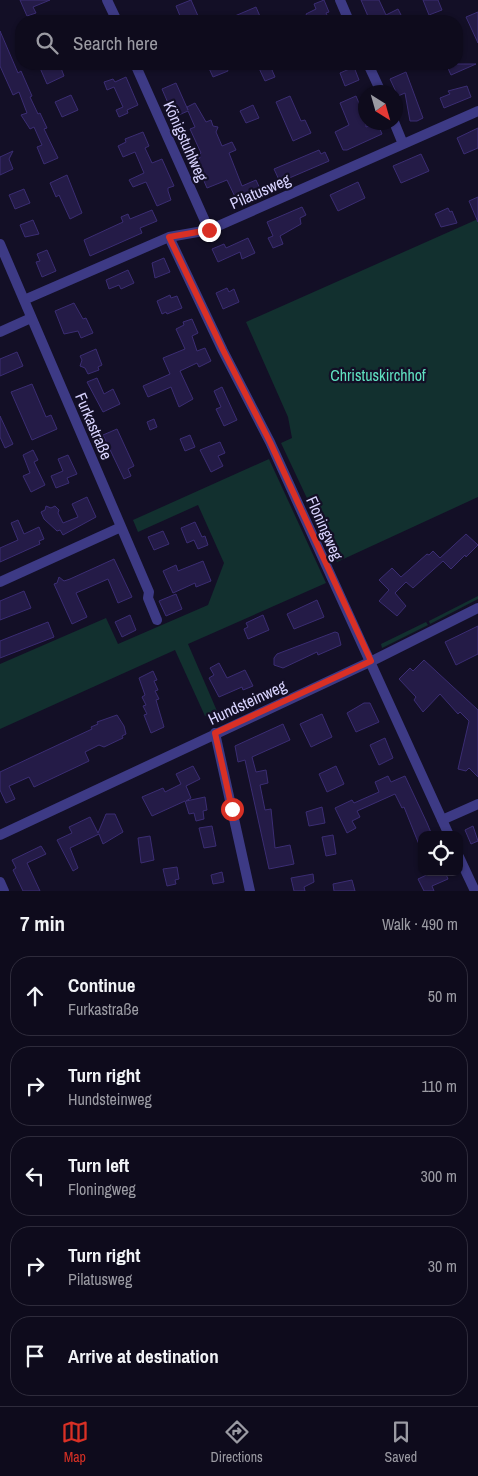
<!DOCTYPE html>
<meta charset="utf-8">
<style>
:root{--surface:#0e0b1c;--page:#1c1929;--text:#f1f3f6;--muted:#9b9ba3;--line:#2e2b3b;--accent:#d93025}
body{margin:0;font-family:"Archivo Narrow",sans-serif;background:var(--page);color:var(--text)}
.controls{position:absolute;right:15px;bottom:15px;display:grid;overflow:hidden;border-radius:10px;box-shadow:0 1px 4px #0004}
.controls button{width:45px;height:45px;display:grid;place-items:center;padding:0;border:0;border-bottom:1px solid var(--line);background:var(--surface);color:var(--text);font:25px sans-serif}
.compass{position:absolute;left:358px;top:85px;width:45px;height:45px;border-radius:50%;background:var(--surface);box-shadow:0 1px 4px #0004;rotate:143deg}
.stop{position:absolute;width:15px;height:15px;margin:-11px;border:4px solid #d93025;border-radius:50%;background:#fff}
.stop.end{background:#d93025;border-color:#fff;box-shadow:0 1px 5px #0008}
.list{margin:0;padding:0;list-style:none}
h2{display:flex;justify-content:space-between;align-items:center;height:65px;margin:0;padding:0 20px;font-size:21px}
h2 small{font-size:16px;font-weight:400;color:var(--muted)}
.list li{display:grid;grid-template-columns:32px 1fr auto;gap:15px;align-items:center;box-sizing:border-box;height:80px;margin:0 10px 10px;padding:0 10px;border:1px solid var(--line);border-radius:20px}
.list b{display:block;font-size:19px;white-space:nowrap}
.list p{margin:0;font-size:16px;white-space:nowrap;color:var(--muted)}
.list em{font-size:16px;font-style:normal;color:var(--muted)}
.icon{flex:none;width:28px;height:28px;fill:none;stroke:currentColor;stroke-width:2;stroke-linecap:round;stroke-linejoin:round}
.map{position:relative;flex:none;width:478px;height:891px;overflow:hidden}
.search{position:absolute;background:var(--surface);box-shadow:0 1px 4px #0004;left:15px;right:15px;top:15px;height:55px;display:flex;align-items:center;gap:12px;box-sizing:border-box;padding:0 18px;border-radius:20px;color:var(--muted);font-size:19px}
.sheet{height:515px;background:var(--surface)}
nav{display:flex;justify-content:space-around;align-items:center;box-sizing:border-box;height:70px;border-top:1px solid var(--line);background:var(--surface);font-size:14px;color:var(--muted)}
nav a{display:grid;justify-items:center;gap:2px}
nav .on{color:var(--accent)}
.map>svg:first-child{display:block}
</style>
<div class="map">
<svg width="478" height="891" viewBox="0 0 478 891">
<rect width="100%" height="100%" fill="#130f26"/>
<!-- green -->
<path fill="#12302f" d="M478,219V497L337,562L281,443L292,438L288,417L246,322Z
M269,459L326,583L188,644L217,711L205,716L175,650L0,729V664L106,618L118,644L208,605L224,563L198,505L138,532L133,520Z
M478,596V599L430,624L429,621Z
M426,622L428,625L382,648L381,644Z"/>
<!-- building -->
<path fill="#241b47" stroke="#3b2d73" d="M20,0H50L33,7L36,13L27,16Z
M191,0L198,16L182,21L176,6Z
M324,0L329,12L326,13L328,17L317,21H309L306,14L316,9L314,4Z
M361,0H379L386,15L398,9L402,17L393,21H370Z
M423,0H438L442,10L429,15Z
M256,7L262,21H223Z
M478,12V43L466,17Z
M0,31L18,73L21,71L32,96L30,97L38,114L40,113L47,128L44,129L58,158L44,164L37,147L42,145L34,127L30,129L21,115L27,113L19,92L13,95L0,66Z
M50,64H62L61,68L64,76L47,84L40,68Z
M207,64H225L228,71L213,77Z
M257,64H285L272,70L275,77L265,81Z
M446,64H476L451,75Z
M354,67L359,80L345,86L340,73Z
M406,72L423,118L417,121H410L405,93L398,96L390,79Z
M126,77L138,105L127,110L128,113L119,117L116,110L123,107L114,87L107,90L104,82L113,79L115,82Z
M176,83L188,110L187,107L195,103L206,122L211,120L213,126L218,127L216,132L222,146L232,142L236,150L229,153L242,186L256,180L261,191L237,201L227,180L207,188L195,160L200,158L199,155L201,153L190,129L195,127L188,111L174,117L162,89Z
M467,86L471,97L444,108L440,98L450,94L448,91Z
M71,95L78,110L62,117L55,102Z
M290,96L301,121L305,120L311,133L293,141L276,102Z
M356,96L363,113L366,112V127L377,122L382,134L347,150H343L335,132L349,125L340,103Z
M253,105L259,118L246,123L240,111Z
M478,128V148L464,154L457,138Z
M143,132L149,146L145,148L152,163L162,159L174,186L168,188V191L171,200L157,206L146,182L133,187L129,180L144,173L135,152L123,157L118,146L126,142L125,139Z
M319,150L321,154L325,152L329,161L280,182L274,169Z
M13,151L9,159L13,169L0,175V157Z
M421,154L429,171L401,183L393,166Z
M67,175L82,213L70,219L59,195L56,197L50,183Z
M358,182L365,198L338,211L330,195Z
M24,189L30,203L15,209L9,195Z
M478,197V222L469,201Z
M302,207L306,215L300,218L301,224L280,236L283,244L273,248L268,238L273,236L267,222Z
M448,208L450,212L452,211L457,223L441,227L435,214Z
M152,210L157,221L140,228L142,233L90,256L84,240L123,222L121,217L128,214L130,219Z
M33,220L39,234L25,237L20,225Z
M248,238L255,253L242,259L240,252L218,262L212,249L224,244L226,248Z
M47,250L56,271L42,277L36,262L40,261L37,254Z
M164,258L170,272L155,278L152,263Z
M128,270L134,283L121,289L119,285L109,289L106,280Z
M227,288L229,292L234,289L239,302L223,309L216,293Z
M170,295L171,298L177,296L182,308L167,314L166,312L162,314L157,301Z
M74,303L83,319L86,318L93,333L81,338L78,331L64,334L55,311Z
M192,319L198,333L192,336L197,351L205,348L211,361L199,367L197,363L180,371L193,399L179,407L171,387L148,397L143,386L170,374L163,358L185,349L176,329L184,325L183,322Z
M96,349L102,365L98,367L99,370L88,374L85,368L80,366L82,360L80,356Z
M17,352L23,366L0,376V359Z
M97,378L104,394L113,389L120,404L103,412L87,382Z
M32,384L46,417L51,415L57,429L32,440L11,392Z
M222,387L237,420L224,426L216,409L221,407L214,391Z
M0,416L13,444L5,448L0,437Z
M154,419L157,427L150,430L147,422Z
M117,429L134,466L128,469L131,476L124,479L103,435Z
M190,435L195,447L185,451L180,439Z
M220,442L225,453L218,456L223,466L211,472L200,450Z
M33,450L38,460L34,462L45,485L31,492L23,476L30,473L23,455Z
M68,455L77,474L67,478L69,483L56,488L51,476L63,471L58,459Z
M87,497L96,517L63,535L60,530L57,531L44,519L41,512L45,510L46,506L51,508L55,506L59,510L58,513L63,523L78,517L72,504Z
M18,520L24,534L39,527L44,539L39,541L40,544L0,562V548L18,540L11,523Z
M195,522L202,537L205,536L208,545L198,549L194,540L187,543L181,528Z
M163,531L169,544L154,550L148,537Z
M466,534L478,545L466,557L465,555L451,569L443,561L413,588L406,582L395,593L406,606L397,616L379,601L389,590L379,580L392,568L401,577L427,554L429,555L433,551L440,558Z
M114,559L132,597L118,603L108,579L76,593L87,617L72,624L54,584L57,583L59,577L64,581L70,579Z
M203,561L211,581L196,587L195,583L173,593L163,571L176,565L178,571Z
M24,591L31,608L0,620V601Z
M176,594L182,609L166,616L159,601Z
M317,600L324,617L294,629L287,614Z
M130,615L136,630L122,637L115,622Z
M263,615L269,630L248,639L244,629L248,627L246,623Z
M48,622L54,637L0,658V641Z
M478,626V654L456,665L445,642Z
M335,632L338,633L341,645L318,655L317,652L283,668L274,665V658L277,654Z
M424,660L478,710V777L469,768L466,771L458,769L469,721L460,712L458,714L440,694L423,712L414,700L416,697L399,679L410,668L413,671Z
M219,663L227,678L245,670L253,686L243,690L242,687L219,697L209,678L214,675L210,668Z
M153,671L157,680L154,681L158,690L155,691L159,699L156,700L164,727L151,733L144,715L147,714L143,706L146,705L142,697L145,695L139,678Z
M364,703H370L379,722L356,732L347,713Z
M322,714L332,737L311,747L300,724Z
M117,715L124,726L126,734L122,736L123,738L104,747L99,745L85,752L89,761L34,787L29,777L9,786L15,799L6,803L0,790V772L92,729L91,727L98,724L97,722Z
M283,724L290,740L252,757L256,772L266,770L268,783L260,785L265,810L271,809L275,848L290,845L294,864L269,869L245,760L238,762L235,746Z
M385,738L393,758L379,765L370,745Z
M193,766L200,779L186,786L191,798L186,801L205,797L207,810L203,811L204,819L196,821L194,813L189,814L185,801L152,816L142,797L163,788L165,792L181,784L176,774Z
M336,766L344,784L327,792L319,774Z
M388,776L391,782L405,776L427,823L432,835H422V852L404,807L402,808L395,794L357,811L360,817L352,821L356,828L347,833L335,808L352,800L354,803L379,792L375,782Z
M322,807L325,823L309,826L306,812Z
M106,814H115L123,832L103,844L99,834L70,848L78,868L73,871L57,840L72,833L69,827L90,817L98,833Z
M212,826L216,846L204,848L199,828Z
M473,826L478,841L471,844L465,830Z
M333,835L336,854L326,856L322,837Z
M150,836L154,860L141,863L138,838Z
M41,846L46,854L27,863L40,891H23L13,870L16,868L12,860Z
M177,867L179,879L175,880L176,884L167,886L163,869Z
M222,872L224,882L213,884L211,875Z
M433,872H445L448,879L432,886L434,891H424L418,879Z
M313,874L314,882L304,887L305,891H294L291,878Z
M352,880L355,891H334L333,884Z"/>
<g fill="none" stroke-linecap="round" stroke-linejoin="round">
<!-- minor -->
<path stroke="#3d3a85" stroke-width="10" d="M107,0L117,21
M340,0L349,21
M135,64L209,230
M368,64L381,92
M394,122L403,144
M169,237L223,351L270,442L449,835
M0,244L149,592L148,598L157,620
M24,300L169,237L209,230L478,111
M0,332L31,318
M0,582L121,527
M215,733L250,891
M442,820L478,804
M0,835L376,659L478,608
M459,857L475,891
M0,882L4,891"/>
</g>
<g fill="none" stroke-linecap="round" stroke-linejoin="round">
<!-- route -->
<path stroke="#d93025" stroke-width="6" d="M209,230L169,237L223,350L270,442L371,661L215,733L232,809"/>
</g>
<g text-anchor="middle" dominant-baseline="central" stroke-width="4.5" stroke-linejoin="round" paint-order="stroke">
<!-- street labels -->
<g font-size="16" fill="#d9d4ff" stroke="#130f26">
<text transform="translate(186 141) rotate(66)">Königstuhlweg</text>
<text transform="translate(260 191) rotate(-24)">Pilatusweg</text>
<text transform="translate(94 426) rotate(67)">Furkastraße</text>
<text transform="translate(325 528) rotate(66)">Floningweg</text>
<text transform="translate(247 702) rotate(-25)">Hundsteinweg</text>
</g>
<!-- park labels -->
<g font-size="16" fill="#5fe0c0" stroke="#130f26">
<text x="378" y="375">Christuskirchhof</text>
</g>
</g>
</svg>
<div class="controls">
<button><svg class="icon" aria-label="locate" viewBox="0 0 24 24"><circle cx="12" cy="12" r="6"/><path d="M12 2v4M12 18v4M2 12h4M18 12h4"/></svg></button>
</div>
<svg class="compass" viewBox="-18 -18 36 36"><path d="M0-13l5 13h-10z" fill="#e53935"/><path d="M0 13l5-13h-10z" fill="#9b9ba3"/></svg>
<div class="stop" style="left:232px;top:809px"></div>
<div class="stop end" style="left:209px;top:230px"></div>
<div class="search"><svg class="icon" aria-label="search" viewBox="0 0 24 24"><circle cx="10" cy="10" r="6"/><path d="M15 15l6 6"/></svg>Search here</div>
</div>
<section class="sheet">
<h2>7 min<small>Walk · 490 m</small></h2>
<ul class="list">
<li><svg class="icon" aria-label="ahead" viewBox="0 0 24 24"><path d="M12 20V5M6 11l6-6 6 6"/></svg><div><b>Continue</b><p>Furkastraße</p></div><em>50 m</em></li>
<li><svg class="icon" aria-label="right" viewBox="0 0 24 24"><path d="M7 20v-9h11M14 6l5 5-5 5"/></svg><div><b>Turn right</b><p>Hundsteinweg</p></div><em>110 m</em></li>
<li><svg class="icon" aria-label="left" viewBox="0 0 24 24"><path d="M17 20v-9H6M10 6l-5 5 5 5"/></svg><div><b>Turn left</b><p>Floningweg</p></div><em>300 m</em></li>
<li><svg class="icon" aria-label="right" viewBox="0 0 24 24"><path d="M7 20v-9h11M14 6l5 5-5 5"/></svg><div><b>Turn right</b><p>Pilatusweg</p></div><em>30 m</em></li>
<li><svg class="icon" aria-label="arrive" viewBox="0 0 24 24"><path d="M6 21V4h12l-3 4 3 4H6"/></svg><div><b>Arrive at destination</b></div></li>
</ul>
</section>
<nav>
<a class="on"><svg class="icon" aria-label="map" viewBox="0 0 24 24"><path d="M3 6l6-2 6 2 6-2v14l-6 2-6-2-6 2zM9 4v14M15 6v14"/></svg>Map</a>
<a><svg class="icon" aria-label="directions" viewBox="0 0 24 24"><path d="M12 3l9 9-9 9-9-9zM9 14v-3h6M13 9l2 2-2 2"/></svg>Directions</a>
<a><svg class="icon" aria-label="saved" viewBox="0 0 24 24"><path d="M7 4h10v16l-5-4-5 4z"/></svg>Saved</a>
</nav>
